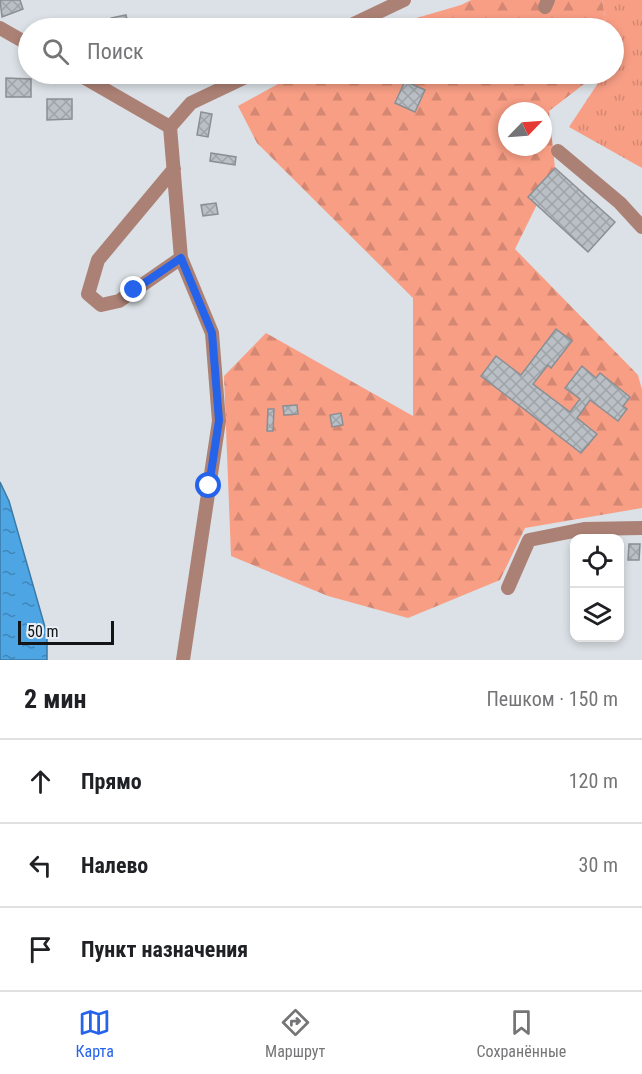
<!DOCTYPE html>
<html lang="ru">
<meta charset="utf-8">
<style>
:root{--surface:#fff;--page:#f2f2f2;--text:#202124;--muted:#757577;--line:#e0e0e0;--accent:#2563eb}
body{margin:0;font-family:"Roboto Condensed",sans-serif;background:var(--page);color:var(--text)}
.controls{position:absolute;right:18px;bottom:18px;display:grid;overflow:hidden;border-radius:12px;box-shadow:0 3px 9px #0003}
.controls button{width:54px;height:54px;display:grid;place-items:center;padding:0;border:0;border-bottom:2px solid var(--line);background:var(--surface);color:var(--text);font:30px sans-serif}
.compass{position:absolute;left:498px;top:102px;width:54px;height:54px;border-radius:50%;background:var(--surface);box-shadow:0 3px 9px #0003;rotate:65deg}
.scale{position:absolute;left:18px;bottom:15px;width:96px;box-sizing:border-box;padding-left:6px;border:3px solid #121416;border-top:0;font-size:16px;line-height:21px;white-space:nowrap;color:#121416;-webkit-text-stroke:4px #e8eef3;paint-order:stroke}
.stop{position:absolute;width:18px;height:18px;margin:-14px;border:4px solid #2563eb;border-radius:50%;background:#fff}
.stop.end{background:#2563eb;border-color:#fff;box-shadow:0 2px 6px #0008}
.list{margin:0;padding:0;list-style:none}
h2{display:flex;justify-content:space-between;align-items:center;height:78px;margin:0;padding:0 24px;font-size:26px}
h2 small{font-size:20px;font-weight:400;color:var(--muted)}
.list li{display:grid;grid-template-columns:39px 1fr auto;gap:18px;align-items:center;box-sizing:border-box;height:84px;padding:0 24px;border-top:2px solid var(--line)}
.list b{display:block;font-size:22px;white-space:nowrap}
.list em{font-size:20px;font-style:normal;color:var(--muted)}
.icon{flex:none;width:33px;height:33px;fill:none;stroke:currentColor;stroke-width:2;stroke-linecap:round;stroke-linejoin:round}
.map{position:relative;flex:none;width:642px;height:660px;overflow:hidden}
.search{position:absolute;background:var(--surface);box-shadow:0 3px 9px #0003;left:18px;right:18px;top:18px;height:66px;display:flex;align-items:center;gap:15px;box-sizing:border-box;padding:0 21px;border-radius:33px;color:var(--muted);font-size:22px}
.sheet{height:330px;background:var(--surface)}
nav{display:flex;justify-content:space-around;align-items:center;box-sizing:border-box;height:84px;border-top:2px solid var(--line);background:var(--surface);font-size:16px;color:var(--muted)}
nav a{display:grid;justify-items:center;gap:3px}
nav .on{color:var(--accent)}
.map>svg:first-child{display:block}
</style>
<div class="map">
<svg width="642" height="660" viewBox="0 0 642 660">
<defs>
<pattern id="grass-tufts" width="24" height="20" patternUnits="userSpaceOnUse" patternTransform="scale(1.5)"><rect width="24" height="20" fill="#f89e85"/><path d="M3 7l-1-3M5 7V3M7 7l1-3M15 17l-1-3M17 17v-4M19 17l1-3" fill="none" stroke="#d48772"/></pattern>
<pattern id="forest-firs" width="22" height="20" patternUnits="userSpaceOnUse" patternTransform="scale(1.5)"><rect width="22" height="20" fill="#f89e85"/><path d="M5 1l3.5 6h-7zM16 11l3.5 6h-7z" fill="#d48772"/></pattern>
<pattern id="water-ripples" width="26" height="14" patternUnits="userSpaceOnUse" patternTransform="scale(1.5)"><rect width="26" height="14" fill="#4da5e4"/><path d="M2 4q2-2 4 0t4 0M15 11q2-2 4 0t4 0" fill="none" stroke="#3f85b8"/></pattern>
<pattern id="building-cross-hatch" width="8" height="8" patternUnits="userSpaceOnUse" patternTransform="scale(1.5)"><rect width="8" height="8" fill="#b9bfc4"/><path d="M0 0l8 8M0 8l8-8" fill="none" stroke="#9ea3a8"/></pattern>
</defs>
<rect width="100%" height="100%" fill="#dbe1e6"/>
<!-- grass -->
<path fill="url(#grass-tufts)" d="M602,0H642V168L569,127L604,74H614V28H607Z"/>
<!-- forest -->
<path fill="url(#forest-firs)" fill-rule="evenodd" d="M471,0H602L607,28H382L461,5Z
M296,74H597L549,111L555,168L515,249L638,375L642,390V508L525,528L500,580L408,618L328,596L231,556L224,376L266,333L413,416V298L257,143L238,106ZM507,111H543V147H507Z"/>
<!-- water -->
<path fill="url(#water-ripples)" stroke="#3b7aa6" stroke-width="1.5" d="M0,482L9,501L47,634V660H0Z"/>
<!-- building -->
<path fill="url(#building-cross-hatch)" stroke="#8a8f94" stroke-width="1.5" d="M0,0H20L23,9L2,17Z
M126,15L129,28H113L111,18Z
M6,78L31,79V97H6Z
M405,81L425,90L415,112L395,103Z
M47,99H72V119L47,120Z
M201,112L212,114L208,137L197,135Z
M211,153L236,157L235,165L210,161Z
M555,168L615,222L588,252L528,197Z
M216,203L218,214L203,216L201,205Z
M556,329L572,341L551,368L548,365L533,384L570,412L580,399L565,388L582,366L596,378L600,373L630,397L623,406L627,409L618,421L590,400L577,418L597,434L581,453L481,376L496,356L521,375Z
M297,405L298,414L284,415L283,406Z
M268,409H274L273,431H267Z
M341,413L343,425L332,427L330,415Z
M629,544H640L639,560H628Z"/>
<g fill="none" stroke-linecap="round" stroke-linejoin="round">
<!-- minor -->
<path stroke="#ac8175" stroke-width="14" d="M545,7L548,0
M0,28L28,44
M345,28L404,0
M78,74L170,127
M558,151L620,203L642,227
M174,169L98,260L88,294L101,305L119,301L181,258
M508,588L529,540L584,529L642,528
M183,660L219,421L212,333L181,258L170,127L191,103L252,74"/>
</g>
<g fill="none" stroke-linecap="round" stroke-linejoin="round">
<!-- route -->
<path stroke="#2563eb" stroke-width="8" d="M134,290L181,258L212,333L219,420L209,486"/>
</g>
</svg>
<div class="controls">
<button><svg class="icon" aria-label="locate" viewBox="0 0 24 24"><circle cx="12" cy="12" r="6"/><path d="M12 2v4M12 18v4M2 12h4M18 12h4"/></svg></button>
<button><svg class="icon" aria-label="layers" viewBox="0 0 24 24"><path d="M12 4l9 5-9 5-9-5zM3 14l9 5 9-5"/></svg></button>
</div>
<svg class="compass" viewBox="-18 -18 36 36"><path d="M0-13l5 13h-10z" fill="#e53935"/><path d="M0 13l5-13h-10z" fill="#757577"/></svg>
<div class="scale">50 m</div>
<div class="stop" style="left:209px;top:486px"></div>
<div class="stop end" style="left:134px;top:290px"></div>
<div class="search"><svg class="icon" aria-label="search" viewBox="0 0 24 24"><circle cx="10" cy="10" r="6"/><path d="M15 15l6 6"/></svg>Поиск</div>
</div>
<section class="sheet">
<h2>2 мин<small>Пешком · 150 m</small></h2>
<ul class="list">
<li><svg class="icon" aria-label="ahead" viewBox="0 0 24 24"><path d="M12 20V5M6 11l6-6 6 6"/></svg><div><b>Прямо</b></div><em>120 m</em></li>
<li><svg class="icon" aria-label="left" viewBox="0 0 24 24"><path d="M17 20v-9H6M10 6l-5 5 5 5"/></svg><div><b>Налево</b></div><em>30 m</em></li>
<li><svg class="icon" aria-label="arrive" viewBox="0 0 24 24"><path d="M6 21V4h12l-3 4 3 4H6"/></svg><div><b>Пункт назначения</b></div></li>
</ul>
</section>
<nav>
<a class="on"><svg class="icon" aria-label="map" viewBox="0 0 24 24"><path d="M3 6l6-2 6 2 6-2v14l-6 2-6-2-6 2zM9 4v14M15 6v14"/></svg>Карта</a>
<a><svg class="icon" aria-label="directions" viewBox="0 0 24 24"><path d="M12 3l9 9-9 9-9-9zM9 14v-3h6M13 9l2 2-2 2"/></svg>Маршрут</a>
<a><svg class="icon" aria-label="saved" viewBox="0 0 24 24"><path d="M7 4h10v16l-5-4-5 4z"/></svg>Сохранённые</a>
</nav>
